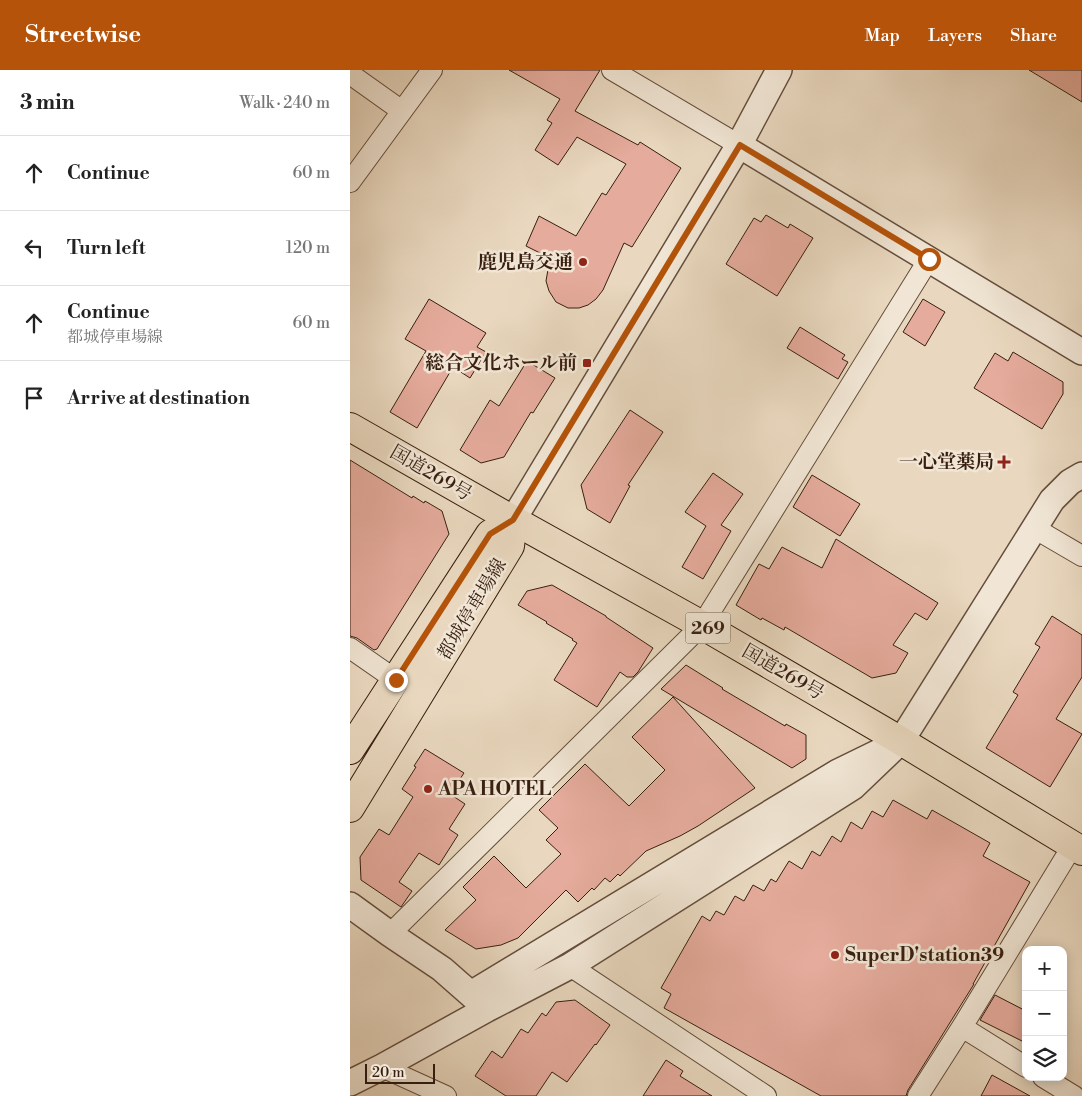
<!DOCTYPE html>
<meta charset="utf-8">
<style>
:root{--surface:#fff;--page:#f2f2f2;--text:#222;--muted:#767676;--line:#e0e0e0;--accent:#b45309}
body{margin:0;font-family:"Libre Bodoni","Noto Serif JP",serif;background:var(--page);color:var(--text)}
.controls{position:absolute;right:15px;bottom:15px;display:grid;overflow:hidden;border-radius:10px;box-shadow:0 2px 12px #0003}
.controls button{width:45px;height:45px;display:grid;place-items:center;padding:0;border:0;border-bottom:1px solid var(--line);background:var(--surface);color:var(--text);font:25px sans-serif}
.scale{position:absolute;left:15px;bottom:12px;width:70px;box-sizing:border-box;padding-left:5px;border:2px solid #381f10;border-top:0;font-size:14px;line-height:18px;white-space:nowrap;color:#381f10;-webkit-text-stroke:4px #f1e6d5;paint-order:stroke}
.stop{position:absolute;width:15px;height:15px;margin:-11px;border:4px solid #b45309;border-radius:50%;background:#fff}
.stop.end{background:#b45309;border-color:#fff;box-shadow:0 1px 5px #0008}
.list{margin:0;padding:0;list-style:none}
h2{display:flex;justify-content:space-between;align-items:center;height:65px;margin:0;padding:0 20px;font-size:21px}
h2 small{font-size:16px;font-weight:400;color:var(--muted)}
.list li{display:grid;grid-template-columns:32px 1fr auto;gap:15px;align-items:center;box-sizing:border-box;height:75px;padding:0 20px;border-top:1px solid var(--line)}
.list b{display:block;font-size:19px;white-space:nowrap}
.list p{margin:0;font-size:16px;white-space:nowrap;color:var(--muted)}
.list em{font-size:16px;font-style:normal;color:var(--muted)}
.icon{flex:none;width:28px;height:28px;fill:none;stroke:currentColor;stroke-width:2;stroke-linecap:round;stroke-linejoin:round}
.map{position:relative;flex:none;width:732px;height:1026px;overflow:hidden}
header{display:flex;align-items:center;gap:30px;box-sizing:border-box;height:70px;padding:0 25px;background:var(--accent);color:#fff}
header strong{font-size:24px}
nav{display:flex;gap:28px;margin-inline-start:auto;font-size:18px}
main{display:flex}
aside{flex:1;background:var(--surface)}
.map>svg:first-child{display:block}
</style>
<header>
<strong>Streetwise</strong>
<nav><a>Map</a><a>Layers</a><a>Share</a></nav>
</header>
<main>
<aside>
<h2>3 min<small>Walk · 240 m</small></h2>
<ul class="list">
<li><svg class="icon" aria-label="ahead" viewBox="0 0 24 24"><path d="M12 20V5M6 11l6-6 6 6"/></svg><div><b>Continue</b></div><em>60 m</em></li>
<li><svg class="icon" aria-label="left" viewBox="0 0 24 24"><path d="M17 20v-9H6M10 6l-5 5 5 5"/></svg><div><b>Turn left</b></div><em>120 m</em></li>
<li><svg class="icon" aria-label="ahead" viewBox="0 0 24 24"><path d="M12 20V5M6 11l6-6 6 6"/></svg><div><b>Continue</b><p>都城停車場線</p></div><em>60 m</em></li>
<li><svg class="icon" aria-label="arrive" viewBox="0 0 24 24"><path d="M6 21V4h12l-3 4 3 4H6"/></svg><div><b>Arrive at destination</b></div></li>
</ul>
</aside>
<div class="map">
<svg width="732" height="1026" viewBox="0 0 732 1026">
<rect width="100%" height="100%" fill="#e9d8bf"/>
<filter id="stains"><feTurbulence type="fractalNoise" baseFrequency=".004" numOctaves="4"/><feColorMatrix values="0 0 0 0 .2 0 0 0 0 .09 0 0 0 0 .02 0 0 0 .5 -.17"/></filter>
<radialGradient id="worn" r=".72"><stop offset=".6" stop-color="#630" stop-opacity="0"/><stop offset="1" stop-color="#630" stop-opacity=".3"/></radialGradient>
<!-- building -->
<path fill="#e5ab9c" stroke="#381f10" d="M159,0H250L225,41L288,75L290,72L331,98L282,177L274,173L253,220L246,229L238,235L229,238H218L206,232L199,221L196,211L200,188L176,176L189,146L226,166L252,123L256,125L276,94L227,67L208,95L185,80L202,53L197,50L210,29Z
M679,0H732V32Z
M416,145L438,158L440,154L463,168L427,226L376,194L404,148L411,152Z
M79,229L136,263L127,277L136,282L120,308L103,297L67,358L40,342L76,281L55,269Z
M573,229L595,242L575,276L553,262Z
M450,257L495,285L492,289L498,292L488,309L437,278Z
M663,282L713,312V324L692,359L624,318L645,283L658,291Z
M177,291L205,308L183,343L181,342L154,387L131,393L110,380L140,330L149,336Z
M280,340L313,362L278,415L280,416L260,453L237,439L231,415Z
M0,390L62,428L63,426L74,433L75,431L92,441L99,464L35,566L27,579L24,580L7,568L0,566Z
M363,403L393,424L371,455L381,461L353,509L332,497L356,456L335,442Z
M462,405L510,434L490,466L443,437Z
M486,469L588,533L577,550L565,543L543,575L558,583L546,603L522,608L435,557L434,560L412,548L411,550L386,535L409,494L419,499L432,477L472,498Z
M202,515L256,546V547L303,578L288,602L283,607H277L270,602L247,637L204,610L227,573L222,570L223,569L196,553L197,552L168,535L177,521Z
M702,546L732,565V607L706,649L732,664L700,717L636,678L668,625L663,622L690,577L685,574Z
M336,595L373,618L372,619L435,656L436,654L456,665V689L442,698L311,619Z
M323,627L405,718L348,756L330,766L296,781L270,806L268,804L260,812L255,808L244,820L242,818L228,832L216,820L168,868L151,875L126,879L95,860L126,830L113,817L144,786L176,818L211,784L196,770L208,758L189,740L235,694L279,736L315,700L282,667Z
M75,679L114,703L108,712L111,714L103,726L115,734L99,759L108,765L89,795L69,783L49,812L62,821L51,837L11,810L10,787L29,759L39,765L63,727L52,719L66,697L64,696Z
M543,730L577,749L582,740L640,773L633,786L680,812L623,914H624L558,1020L556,1026H471L314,938L321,924L311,918L352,846L360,851L366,841L374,845L385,826L394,831L403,815L414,821L421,809L426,812L439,791L452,799L462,781L470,786L482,766L491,772L501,752L512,759L522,741L533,747Z
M645,925L676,941V973L630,950Z
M225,930L260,955L246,975L245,974L217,1012L202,1002L186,1026H156L125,1006L142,981L152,988L171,959L178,963L192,943L196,946L206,932Z
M316,990L333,1001L330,1006L362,1026H293Z
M642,1005L680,1026H631Z"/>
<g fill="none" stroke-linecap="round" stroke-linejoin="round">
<!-- minor casing -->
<g stroke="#644d3c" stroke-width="22">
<path id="minor" d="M262,0L389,75
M0,4L52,41
M0,112L82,0
M684,458L732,486
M0,578L46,610
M40,864L352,555L579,189
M220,896L416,1026
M612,957L676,997
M32,997L96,1026
M693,1007L724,1026
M568,1026L612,957L723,775"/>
</g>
<!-- tertiary casing -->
<g stroke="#644d3c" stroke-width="28">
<path id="tertiary" d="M389,75L732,282
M163,450L389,75L429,0
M0,835L40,864L92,899L133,935
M121,924L488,702L529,682
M0,1013L32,997L137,939L220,896L503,717L551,671L702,430L720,412L732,405"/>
</g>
<!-- primary casing -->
<g stroke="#381f10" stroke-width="30">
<path id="primary" d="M0,680L140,464L163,450
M0,738L160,476L163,450"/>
</g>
<!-- trunk casing -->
<g stroke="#381f10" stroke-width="30">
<path id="trunk" d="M0,357L163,450L352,555L551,671L732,781"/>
</g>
<!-- minor -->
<use href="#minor" stroke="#f1e6d5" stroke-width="20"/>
<!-- tertiary -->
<use href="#tertiary" stroke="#f1e6d5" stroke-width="25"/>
<!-- primary -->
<use href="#primary" stroke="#e9d8bf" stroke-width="28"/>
<!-- trunk -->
<use href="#trunk" stroke="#e9d8bf" stroke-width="28"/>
</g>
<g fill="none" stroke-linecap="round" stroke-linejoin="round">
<!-- route -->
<path stroke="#b45309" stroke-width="6" d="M46,610L140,464L163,450L390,75L579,189"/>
</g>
<!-- markers -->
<g fill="#8f2418" stroke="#f1e6d5" stroke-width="2">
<circle cx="233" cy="192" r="5"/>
<rect x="232" y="288" width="10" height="10" rx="2.5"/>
<path d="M651.5 384.5h5v5h5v5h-5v5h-5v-5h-5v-5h5z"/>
<circle cx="78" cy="719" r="5"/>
<circle cx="485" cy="885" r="5"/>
</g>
<g text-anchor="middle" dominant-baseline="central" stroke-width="5" stroke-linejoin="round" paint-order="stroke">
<!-- shield labels -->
<rect fill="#f1e6d5" stroke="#705b4b" stroke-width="1" x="335.5" y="542.5" width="45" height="31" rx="4"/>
<g font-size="18" font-weight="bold" fill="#381f10">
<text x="358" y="558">269</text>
</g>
<!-- poi labels -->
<g font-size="19" font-weight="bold" fill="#381f10" stroke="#f1e6d5" text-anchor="end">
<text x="223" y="192">鹿児島交通</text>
<text x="227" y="293">総合文化ホール前</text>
<text x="644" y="392">一心堂薬局</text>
<text x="88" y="719" text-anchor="start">APA HOTEL</text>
<text x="495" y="885" text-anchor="start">SuperD'station39</text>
</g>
<!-- street labels -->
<g font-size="19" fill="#381f10" stroke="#f1e6d5">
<text transform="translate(81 403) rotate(30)">国道269号</text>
<text transform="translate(122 539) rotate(-59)">都城停車場線</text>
<text transform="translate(433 602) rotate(30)">国道269号</text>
</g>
</g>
<rect width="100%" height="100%" filter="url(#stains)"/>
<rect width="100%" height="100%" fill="url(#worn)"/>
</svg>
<div class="controls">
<button>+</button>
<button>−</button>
<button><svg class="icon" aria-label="layers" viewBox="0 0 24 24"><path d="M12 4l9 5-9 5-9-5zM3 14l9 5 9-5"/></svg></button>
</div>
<div class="scale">20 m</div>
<div class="stop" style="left:579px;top:189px"></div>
<div class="stop end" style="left:46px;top:610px"></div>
</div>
</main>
